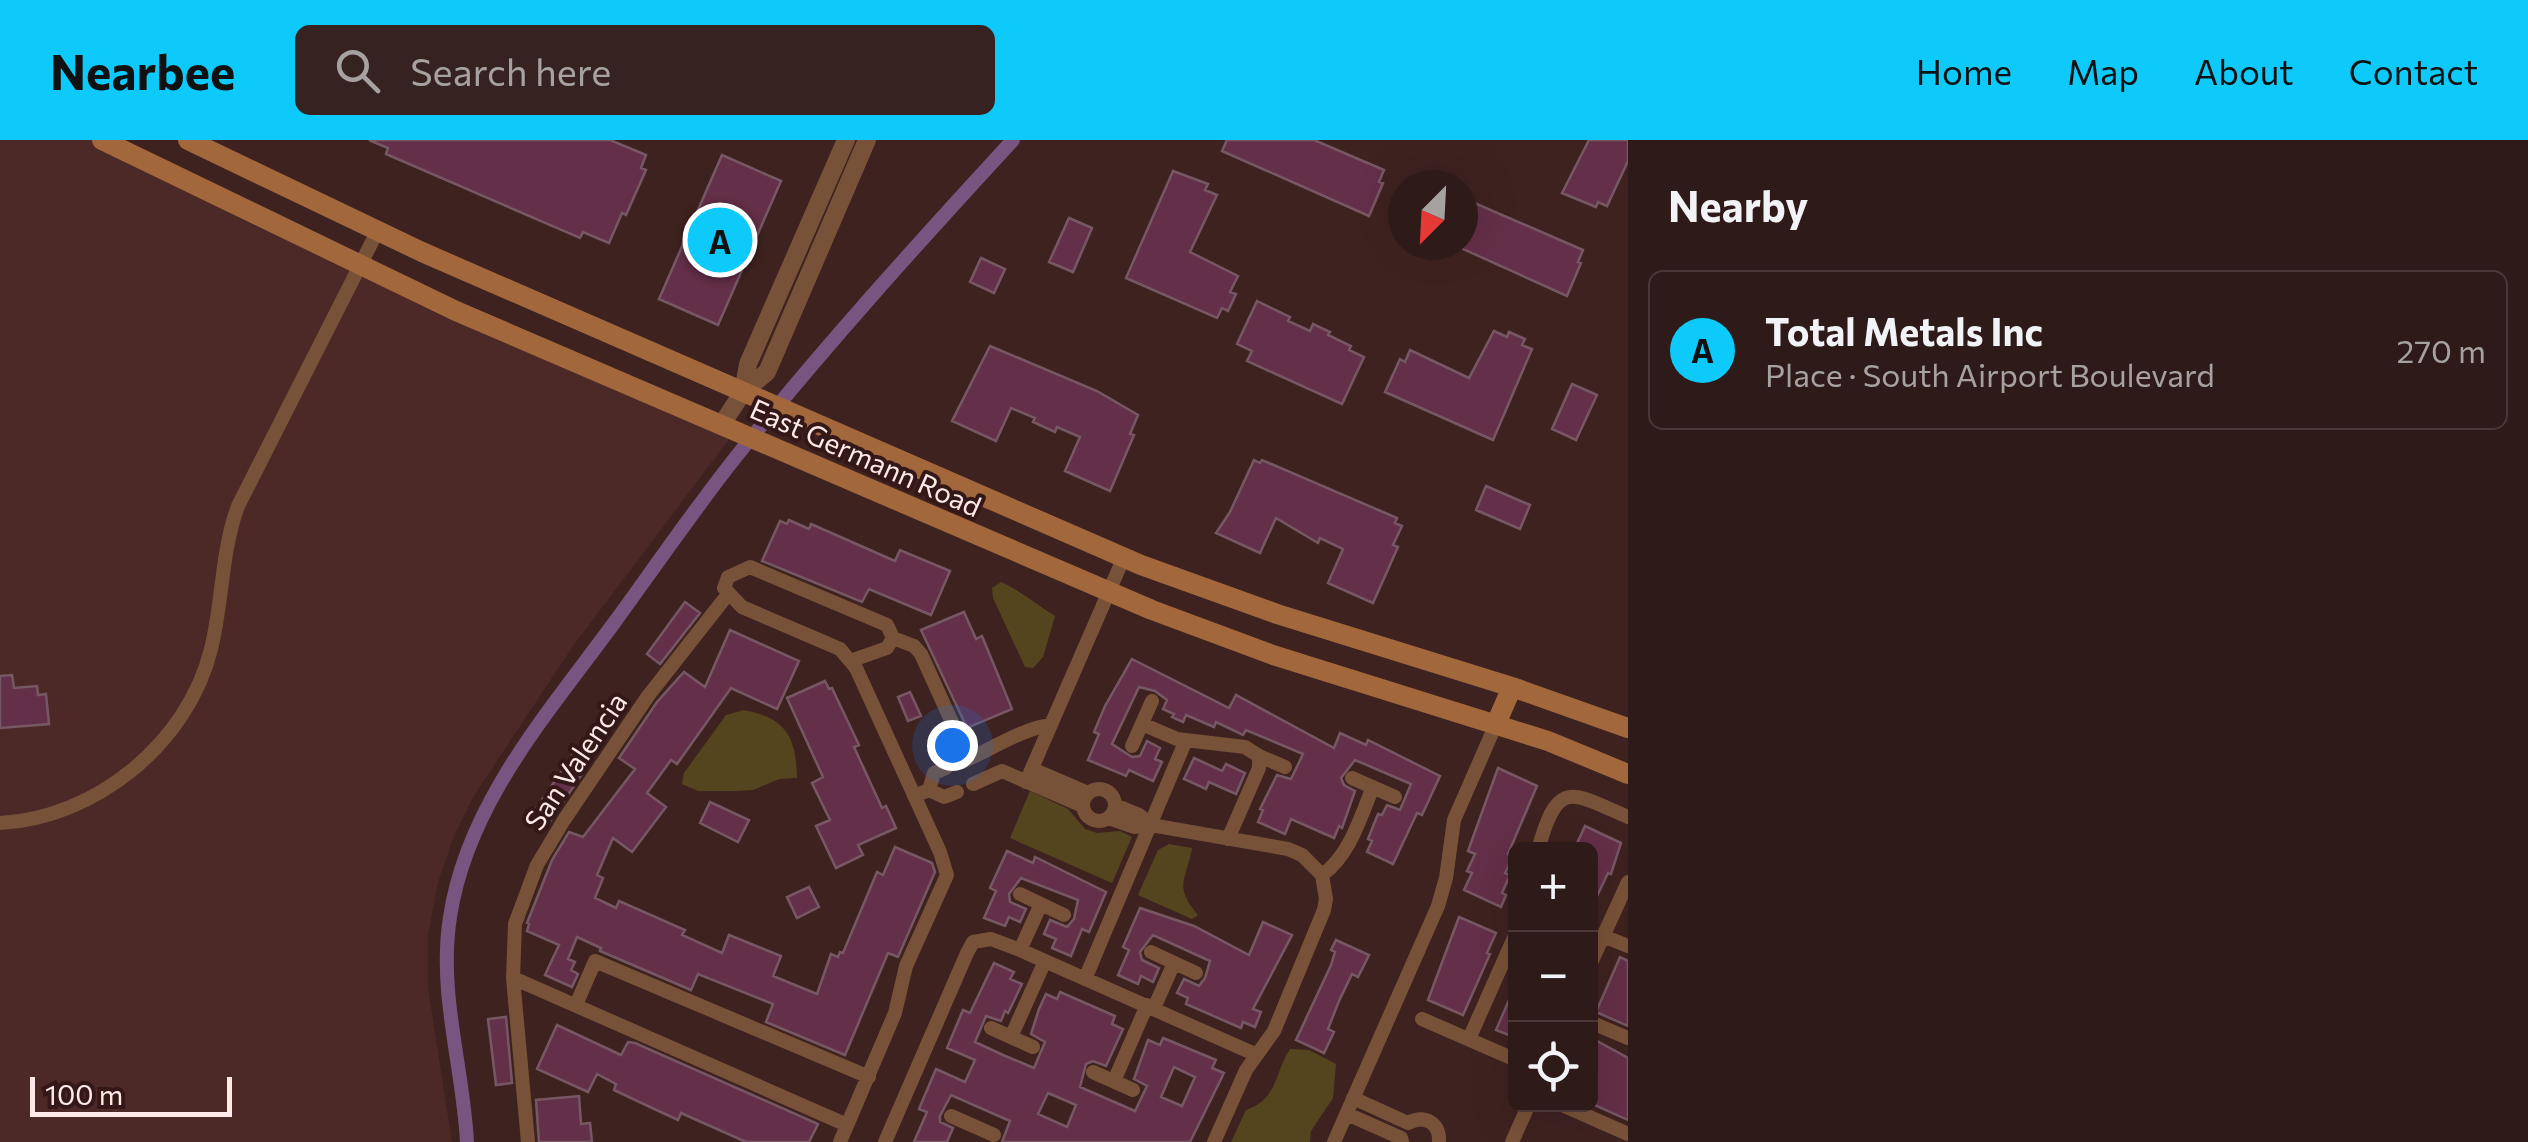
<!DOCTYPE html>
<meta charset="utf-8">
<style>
:root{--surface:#2e1a18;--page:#362321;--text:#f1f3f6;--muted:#a7a1a2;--line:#493837;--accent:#0dcafa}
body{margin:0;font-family:Commissioner,sans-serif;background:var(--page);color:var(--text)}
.controls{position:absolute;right:30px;bottom:30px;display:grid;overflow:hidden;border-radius:15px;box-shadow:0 10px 40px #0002}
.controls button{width:90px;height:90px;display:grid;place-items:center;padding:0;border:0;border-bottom:2px solid var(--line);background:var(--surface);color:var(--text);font:50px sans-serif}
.compass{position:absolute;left:1388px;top:30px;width:90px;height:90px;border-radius:50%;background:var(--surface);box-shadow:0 10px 40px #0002;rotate:204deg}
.scale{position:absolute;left:30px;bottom:25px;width:202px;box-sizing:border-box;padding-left:10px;border:5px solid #fde9e7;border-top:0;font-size:28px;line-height:35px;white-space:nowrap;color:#fde9e7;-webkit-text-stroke:8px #341817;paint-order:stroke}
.you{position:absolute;left:952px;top:605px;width:35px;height:35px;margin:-25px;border:8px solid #fff;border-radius:50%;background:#1a73e8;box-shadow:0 0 0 15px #1a73e833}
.badge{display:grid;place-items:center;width:65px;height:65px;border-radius:50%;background:var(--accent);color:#111;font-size:32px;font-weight:700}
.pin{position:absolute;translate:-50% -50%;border:5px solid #fff;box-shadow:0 2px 10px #0006}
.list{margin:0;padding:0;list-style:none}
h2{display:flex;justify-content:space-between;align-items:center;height:130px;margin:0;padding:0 40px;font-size:42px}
h2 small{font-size:32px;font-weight:400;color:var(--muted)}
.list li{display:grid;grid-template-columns:65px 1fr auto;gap:30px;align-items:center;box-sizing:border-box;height:160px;margin:0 20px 20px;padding:0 20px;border:2px solid var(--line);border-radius:15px}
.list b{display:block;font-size:38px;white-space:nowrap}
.list p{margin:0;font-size:32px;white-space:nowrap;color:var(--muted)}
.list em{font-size:32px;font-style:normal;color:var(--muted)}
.icon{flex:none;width:55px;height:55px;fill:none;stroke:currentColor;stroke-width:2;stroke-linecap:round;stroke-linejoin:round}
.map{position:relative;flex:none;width:1628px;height:1002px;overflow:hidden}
header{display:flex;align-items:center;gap:60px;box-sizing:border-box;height:140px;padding:0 50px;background:var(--accent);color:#111}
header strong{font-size:48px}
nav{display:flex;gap:55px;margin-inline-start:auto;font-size:35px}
.search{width:700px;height:90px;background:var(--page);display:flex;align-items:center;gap:25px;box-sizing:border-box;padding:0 35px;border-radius:15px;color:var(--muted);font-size:38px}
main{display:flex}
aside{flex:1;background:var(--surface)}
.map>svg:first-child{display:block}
</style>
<header>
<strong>Nearbee</strong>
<div class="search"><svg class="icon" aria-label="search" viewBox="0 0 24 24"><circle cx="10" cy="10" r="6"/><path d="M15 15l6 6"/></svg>Search here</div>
<nav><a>Home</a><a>Map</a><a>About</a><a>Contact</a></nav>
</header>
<main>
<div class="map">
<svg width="1628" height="1002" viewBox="0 0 1628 1002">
<rect width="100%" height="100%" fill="#3e2220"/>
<!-- built -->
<path fill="#4c2927" d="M0,0H97L736,290L573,506L473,657L454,696L438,742L428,795V848L452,1002H0Z"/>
<!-- green -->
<path fill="#55451e" d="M1001,442C1021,451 1036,464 1055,476L1043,517L1033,528L1025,527L993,458L992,448Z
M744,570C787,578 796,598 797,638L779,639L753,650L734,651H698L682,644L684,633L726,575Z
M1030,651L1068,669L1085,689L1097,693L1120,691L1132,697L1112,743L1010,698Z
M1169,704L1192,708C1186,742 1173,745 1198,775L1192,779L1138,755L1158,710Z
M1290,909L1309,910L1336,924L1333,958L1311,991L1310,1002H1231L1246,970C1278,959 1274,934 1290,909Z"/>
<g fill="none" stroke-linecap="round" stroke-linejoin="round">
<!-- canal -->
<path stroke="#785481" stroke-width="14" d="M467,1002C463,926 438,853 450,777C467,664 548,573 614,483C655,427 695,368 739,313C826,205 919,102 1013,0"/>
</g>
<!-- building -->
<path fill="#642f48" stroke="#765864" stroke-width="2.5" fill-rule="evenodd" d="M369,0H610L646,15L641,28L646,30L626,75L622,73L609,103L583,92L580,98L386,14L388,8Z
M1227,0H1314L1384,30L1379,42L1383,43L1369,76L1222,11Z
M1589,0H1628V21L1607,66L1598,62L1596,67L1562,53Z
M722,15L781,41L718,185L659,159Z
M1173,31L1208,44L1205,50L1217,55L1190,112L1238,136L1230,152L1236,154L1228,171L1222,168L1217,178L1126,138Z
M1463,58L1583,110L1578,122L1581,123L1567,156L1463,109Z
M1069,78L1092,88L1073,132L1049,122Z
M981,118L1005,129L994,153L970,142Z
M1257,161L1290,177L1288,181L1310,191L1313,184L1330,192L1328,195L1351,206L1349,210L1364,217L1342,264L1247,221L1252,211L1237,204Z
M1494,191L1507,197L1509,192L1525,199L1522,205L1532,209L1493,300L1385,252L1400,219L1405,222L1410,210L1469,238Z
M990,206L1097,251L1138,275L1130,294L1134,295L1110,351L1065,331L1080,297L1057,287L1055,292L1033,282L1035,278L1011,268L996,301L952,281Z
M1572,244L1597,255L1576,300L1552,289Z
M1254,320L1260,323L1262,320L1397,378L1395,383L1402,386L1393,405L1398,407L1373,463L1328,443L1343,409L1320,398L1318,403L1276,378L1260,413L1216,393L1230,372Z
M1486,346L1530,365L1520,389L1476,370Z
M789,380L809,389L811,384L895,421L900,410L950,431L931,475L869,449L862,462L762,421L780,381L787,384Z
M685,462L700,473L660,524L647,514Z
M964,472L976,499L982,496L1012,569L967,588L921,490Z
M730,490L799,521L777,569L731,548L677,624L671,620L647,653L666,667L632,712L613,698L597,735L603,738L595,758L616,768L619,761L685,790L682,795L722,813L729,795L781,816L773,836L817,854L831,814L838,817L840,812L843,813L877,732L883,735L895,707L932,723L935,732L898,817L888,813L845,915L766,882L773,864L698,834L691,850L600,811L601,808L577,797L568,819L575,822L571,830L578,834L572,847L545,835L559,805L527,791L529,784L527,783L552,720L569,692L583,697L635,629L619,618L657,562L684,532L705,547Z
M1132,519L1229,568L1236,555L1334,608L1340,593L1366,605L1368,600L1440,636L1422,675L1417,673L1393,724L1367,712L1372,701L1368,699L1378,674L1382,675L1387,665L1400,670L1411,644L1355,620L1341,638L1344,645L1355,651L1342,688L1339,686L1334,698L1291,679L1285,694L1258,682L1263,670L1260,669L1277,635L1291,639L1303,614L1246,590L1243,595L1216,582L1214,587L1186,575L1183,582L1172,577L1174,574L1163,569L1167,560L1155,551L1139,547L1112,604L1132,617L1140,616L1147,601L1160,608L1155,619L1162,622L1153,641L1129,630L1126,636L1088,620L1099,594L1094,592L1105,566Z
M12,535L14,548L37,546L38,555L46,554L49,584L0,588V536Z
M825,541L829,549L832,548L859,605L854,607L882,668L886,666L896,688L858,705L863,715L836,728L816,686L830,680L812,643L823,637L787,558Z
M910,552L921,576L908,581L898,557Z
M573,614L588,625L551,680L536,669Z
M1194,618L1222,631L1226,624L1245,633L1236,654L1209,642L1206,649L1184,639Z
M1498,628L1537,646L1508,714L1513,717L1505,733L1510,735L1502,753L1506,755L1501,767L1464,750L1472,733L1467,731L1475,714L1468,711Z
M710,662L749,680L738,702L700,683Z
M1585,686L1621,703L1611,734L1608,733L1590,771V710H1574Z
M1007,711L1033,723L1035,717L1106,752L1089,792L1082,789L1071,816L1052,808L1056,799L1044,794L1050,780L1067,787L1074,779L1078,760L1021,738L1009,754L1010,762L1026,769L1020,782L1009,777L1005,786L984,778L996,751L990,748Z
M809,747L819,767L797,778L787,757Z
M1140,768L1194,786L1249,815L1263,782L1292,795L1253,869L1261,872L1255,887L1243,882L1241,888L1186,864L1188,858L1177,853L1184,839L1199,846L1205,838L1210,821L1153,795L1140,812L1142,820L1159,828L1153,842L1141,836L1138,844L1118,835L1129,810L1123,807Z
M1459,777L1496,793L1487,813L1490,814L1463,875L1428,860Z
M1336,800L1369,815L1358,837L1352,834L1339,861L1328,889L1334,892L1324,913L1296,900L1331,825L1335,812L1331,810Z
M1620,817L1628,821V886L1596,872Z
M994,823L1014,832L1010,839L1022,844L1008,873L1005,871L1001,881L986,876L975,902L1003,915L1034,928L1045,902L1031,894L1039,869L1046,854L1057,859L1060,852L1115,876L1112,884L1123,889L1106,926L1093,921L1086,924L1080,947L1135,971L1147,946L1134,939L1148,900L1160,905L1163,898L1216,920L1212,928L1224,933L1190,1002H1002L1010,981L951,955L940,976V982L953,988L947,1002H914L927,972L919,969L936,929L965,942L975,920L947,908L963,870L970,873ZM1174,927L1195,937L1182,966L1161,957ZM1048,953L1076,965L1067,987L1038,974Z
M1516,844V898L1496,890Z
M506,877L512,943L496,945L488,879Z
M557,885L621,915L628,902L635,903L818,984L809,1002H746L681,973L678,980L650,967L614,950L616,944L597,934L588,952L537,929Z
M1590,897L1628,918V980L1590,963Z
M579,956L581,984L590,983L592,1002H539L536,960Z"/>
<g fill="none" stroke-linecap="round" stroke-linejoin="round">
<!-- minor -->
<path stroke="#785238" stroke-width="14" d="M893,498L914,506L921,514L955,589
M1142,584L1177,599L1245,607L1259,616V628L1228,699
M1132,606L1152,561
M1259,616L1285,627
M962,622C988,611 1024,588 1050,585
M1032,629L1088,653
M1352,638L1395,657
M1026,642L1124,417
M973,644L1002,631L1083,666
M1083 665a16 16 0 1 1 32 0a16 16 0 1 1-32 0Z
M929,650L934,633L946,628
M914,656L929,650L944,657L957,652
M1115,665L1139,675L1151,685
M1108,678L1134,687L1151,685L1288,709L1302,715L1322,735L1326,759L1324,770L1274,891L1246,930L1214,1002
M0,683C96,678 188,603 211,509C223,461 221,412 238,366L378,90
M1538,710C1558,638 1570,652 1628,677
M1322,735C1350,715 1360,678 1373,647
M1020,754L1064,775
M1603,796L1628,806
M1020,810L1041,764
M1151,812L1196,833
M1590,825L1628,742
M513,838L847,985
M1085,839L1186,600
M576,865L595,821L869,937
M1154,868L1174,823
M1422,879L1516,920
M1590,882L1628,898
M991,888L1033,907
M1011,897L1045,821
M1469,899L1516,793
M1093,932L1133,950
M1114,941L1147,865
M1353,958L1408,983C1425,974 1440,983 1439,1002
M1560,964L1628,994
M1347,974L1401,998L1402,1002
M951,976L994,995
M528,1002L513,838L515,784L537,725L564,680L648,556L729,453
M840,1002L895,873L906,826L947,735L940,712L856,528L840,509L742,467L724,448L728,437L750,427L887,485L893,498L887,508L850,521
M885,1002L967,813L973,802L991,799L1020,810L1257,915
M1334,1002L1438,766L1446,738L1454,680L1496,584
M1512,1002L1529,964"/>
<!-- tertiary -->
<path stroke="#785238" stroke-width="18" d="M743,252L748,224L846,0
M722,284L743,252L767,232L867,0"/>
<!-- secondary -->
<path stroke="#a2673b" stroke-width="20" d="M102,0L456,171L1152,470L1273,515L1548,601L1628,634
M188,0L422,112L1141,425L1277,474L1512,547L1628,588
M1496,584L1512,547"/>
</g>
<g text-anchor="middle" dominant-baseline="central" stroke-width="8" stroke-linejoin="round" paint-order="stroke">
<!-- street labels -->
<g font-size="28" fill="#fde9e7" stroke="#341817">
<text transform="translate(866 317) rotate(24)">East Germann Road</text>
<text transform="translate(575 621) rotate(-56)">San Valencia</text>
</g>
</g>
</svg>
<div class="controls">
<button>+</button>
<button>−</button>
<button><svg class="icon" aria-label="locate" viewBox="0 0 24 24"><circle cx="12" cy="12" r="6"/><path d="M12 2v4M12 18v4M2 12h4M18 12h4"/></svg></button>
</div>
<svg class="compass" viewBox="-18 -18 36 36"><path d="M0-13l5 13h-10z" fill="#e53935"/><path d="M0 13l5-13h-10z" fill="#a7a1a2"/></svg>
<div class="scale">100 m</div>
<div class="you"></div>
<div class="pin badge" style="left:720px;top:100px">A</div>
</div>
<aside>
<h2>Nearby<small></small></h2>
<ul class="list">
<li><span class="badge">A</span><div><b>Total Metals Inc</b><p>Place · South Airport Boulevard</p></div><em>270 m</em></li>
</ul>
</aside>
</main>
